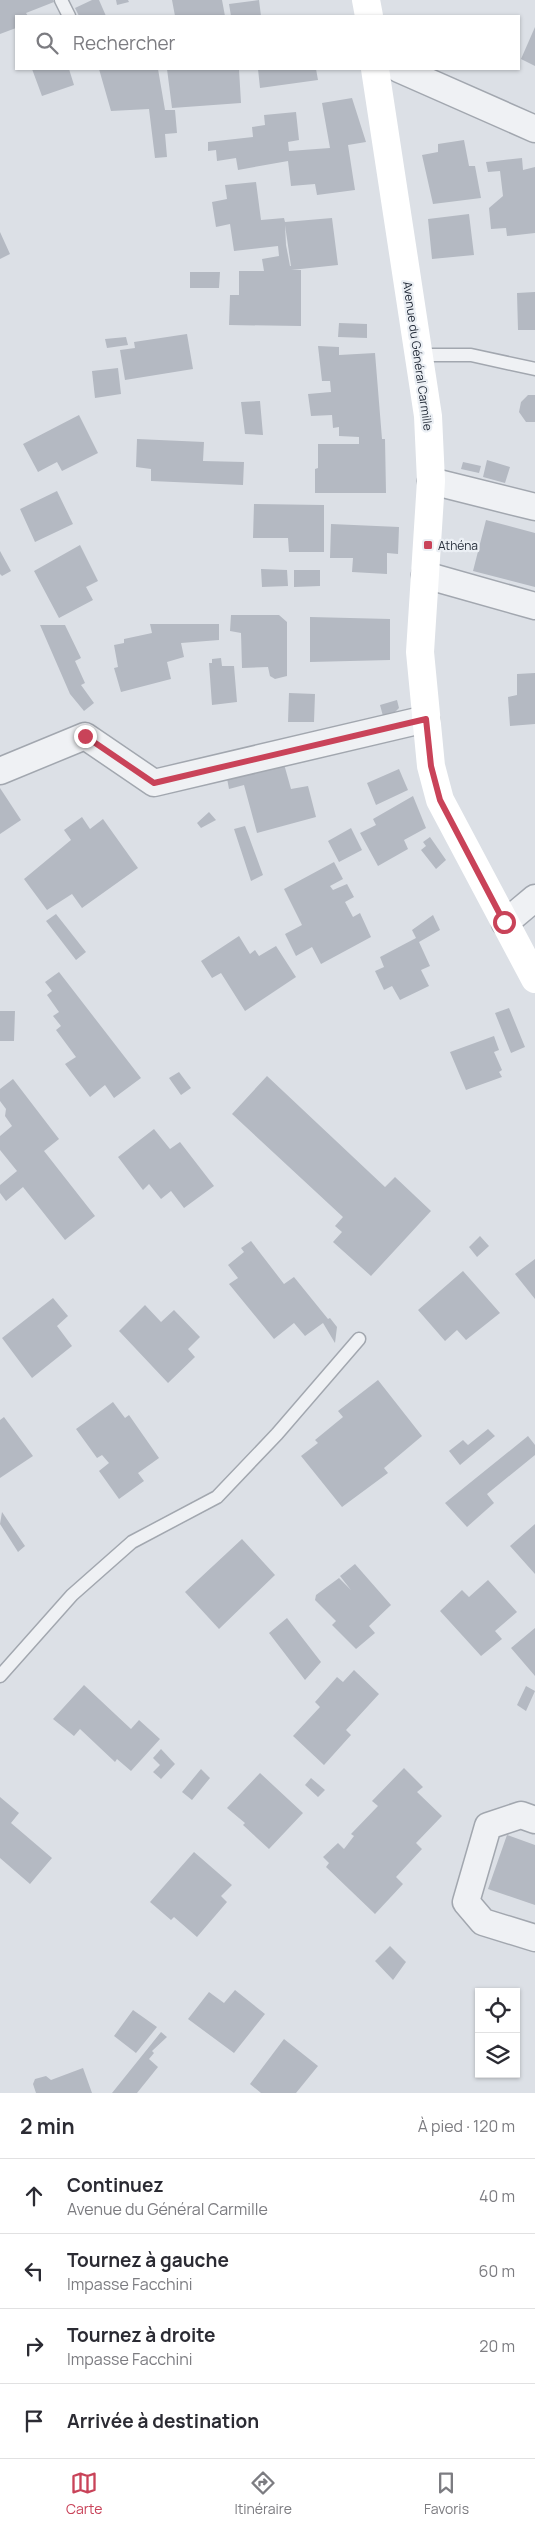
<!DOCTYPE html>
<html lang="fr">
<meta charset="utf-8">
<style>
:root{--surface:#fff;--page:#f2f2f3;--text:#2b2b33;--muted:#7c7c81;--line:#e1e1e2;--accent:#c94359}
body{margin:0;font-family:Manrope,sans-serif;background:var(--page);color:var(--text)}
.controls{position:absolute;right:15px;bottom:15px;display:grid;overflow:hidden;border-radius:0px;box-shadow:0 1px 4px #0004}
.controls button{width:45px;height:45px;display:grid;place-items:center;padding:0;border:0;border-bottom:1px solid var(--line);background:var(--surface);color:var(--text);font:25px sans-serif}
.stop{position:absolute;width:15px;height:15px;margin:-11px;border:4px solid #c94359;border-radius:50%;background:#fff}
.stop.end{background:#c94359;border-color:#fff;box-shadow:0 1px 5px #0008}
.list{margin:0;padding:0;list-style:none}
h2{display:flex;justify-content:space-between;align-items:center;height:65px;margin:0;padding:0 20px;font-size:21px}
h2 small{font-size:16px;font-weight:400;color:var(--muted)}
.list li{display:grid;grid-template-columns:32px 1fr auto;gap:15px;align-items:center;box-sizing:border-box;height:75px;padding:0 20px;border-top:1px solid var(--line)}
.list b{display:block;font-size:19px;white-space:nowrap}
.list p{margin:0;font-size:16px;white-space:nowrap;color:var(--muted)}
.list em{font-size:16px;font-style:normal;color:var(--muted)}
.icon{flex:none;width:28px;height:28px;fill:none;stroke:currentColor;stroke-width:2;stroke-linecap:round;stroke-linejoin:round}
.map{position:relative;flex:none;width:535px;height:2093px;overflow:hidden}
.search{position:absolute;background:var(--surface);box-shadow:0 1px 4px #0004;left:15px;right:15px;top:15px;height:55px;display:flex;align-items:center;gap:12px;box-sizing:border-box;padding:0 18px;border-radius:0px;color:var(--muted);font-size:19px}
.sheet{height:365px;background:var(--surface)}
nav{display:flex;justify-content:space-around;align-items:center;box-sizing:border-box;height:70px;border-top:1px solid var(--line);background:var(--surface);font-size:14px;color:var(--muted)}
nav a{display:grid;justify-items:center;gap:2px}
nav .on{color:var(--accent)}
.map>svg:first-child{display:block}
</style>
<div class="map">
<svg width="535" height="2093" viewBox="0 0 535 2093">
<rect width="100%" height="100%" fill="#dce0e6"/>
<!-- building -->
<path fill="#b4b9c2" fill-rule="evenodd" d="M0,0H53L54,2L26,13L28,16H16V28L0,34Z
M92,0H99L106,16H79L75,8Z
M116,0H128L129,2L117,5Z
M172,0H222L225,16H175Z
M259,0L261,16H231L229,4Z
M535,27V66L521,59Z
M32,69H69L74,85L42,96Z
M99,69H158L165,110H175L177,133L165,134L167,157L155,158L149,109L111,111Z
M167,69H239L241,103L172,108Z
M258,69H316L318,80L260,88Z
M352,98L366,142L348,145L355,190L317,195L315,184L291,186L288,161L238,170L236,158L217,161L216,150L208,151V142L253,137L252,127L265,125L264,115L296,112L299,140L288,142L289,151L330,148L322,103Z
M464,140L469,166H475L481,198L433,204L422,155L438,152V144Z
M522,158L523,170L535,167V233L507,236L506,228L491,229L489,208L503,196L500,171L488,172L486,162Z
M256,182L261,220L284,218L285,222L332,218L338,265L291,270H301V326L229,325L230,295H239V271H264L262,259L279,256L278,246L234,251L230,224L216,227L212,202L227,199L225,185ZM285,225L291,266H290L286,245Z
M469,214L474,255L432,259L428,219Z
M0,232L10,254L0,259Z
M190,272H220L219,288H190Z
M535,292V330H518L517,293Z
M339,323L367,324V338L338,337Z
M187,334L193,369L125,380L120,350L135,348L134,342Z
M126,337L128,345L107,348L105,339Z
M318,346L339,347V355L375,353L382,439H385L386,493H315V469L318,468V444H359V437L339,436V427L333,428L332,415L311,416L308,394L331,392L330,381H322Z
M118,368L121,394L95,398L92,371Z
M528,395H535V422H526L519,412L521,402Z
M260,401L263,435L245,434L241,402Z
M79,415L98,453L62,471L57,462L38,472L23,444Z
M137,439L204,442L203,461L244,462L243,485L151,481V469L136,467Z
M487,460L510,467L505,483L483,477Z
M463,462L481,466L479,473L461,469Z
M57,491L73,524L35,542L20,509Z
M254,504L324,505V552H289L288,538H253Z
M486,520L535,533V587L473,571Z
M331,524L399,527L398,554L387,553V574L352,572L353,558H330Z
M80,545L98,581L86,587L93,600L59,618L34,571Z
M0,551L11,571L2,576L0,574Z
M261,569L287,570L288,586L262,587Z
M294,570H320V586L294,587Z
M231,615H279L287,622V676L275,679L270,676L268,667L242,668L241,633L230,631Z
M310,617L390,619V660L310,662Z
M150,624H219V640L181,643L184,657L167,662L171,679L121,692L114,668L118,667L114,645L124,643V639L152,633Z
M40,625H65L81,658L75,661L85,683L81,685L94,703L84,711L70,694Z
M221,658L222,666H234L237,702L212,705L209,663H212V659Z
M535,673V724L510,726L508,697L517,695V674Z
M289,693L315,694L314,722H288Z
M397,700L399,708L393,714L383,716L380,705Z
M284,764L291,789L308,786L316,817L257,833L244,785L229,789L226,773Z
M399,769L408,790L376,805L367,783Z
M0,788L21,820L0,834Z
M413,796L426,828L404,840L408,849L378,866L360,833L376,825L373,819Z
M209,812L216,820L201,828L197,823Z
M82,817L90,829L103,819L138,868L82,908L72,894L47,910L24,879L71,840L64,830Z
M245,826L263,875L251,881L234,829Z
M351,828L362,850L339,862L328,841Z
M430,837L446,860L436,869L421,850L426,846L423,842Z
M334,862L343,879L330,886L333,890L347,884L354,897L345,902L353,917L360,913L371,937L321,964L312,947L296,956L285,934L302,925L284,889Z
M56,914L86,952L76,960L46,921Z
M433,915L440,930L419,942L430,966L421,970L429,986L400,1000L392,986L384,990L375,971L384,967L380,957L416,938L412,930Z
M239,936L250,954L255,950L259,956L276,946L296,977L245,1011L221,973L212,978L201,961Z
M59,972L141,1078L114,1098L105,1085L90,1097L65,1064L76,1057L56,1030L61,1026L53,1016L59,1012L47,995L52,991L45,982Z
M509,1008L525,1047L511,1053L495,1013Z
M0,1011H15L14,1041H0Z
M494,1036L499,1050L494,1052L502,1070L499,1072L502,1077L466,1090L450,1052Z
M179,1072L191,1088L181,1095L169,1078Z
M267,1076L385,1187L395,1177L431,1211L371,1276L333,1242L342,1232L335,1226L343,1217L232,1114Z
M13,1079L59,1139L44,1151L95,1216L65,1240L23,1187L6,1201L0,1193V1185L17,1171L0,1150V1136L12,1126L5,1116L6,1109L0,1101V1089Z
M154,1129L170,1149L180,1142L214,1186L184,1208L171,1191L161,1199L149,1184L143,1190L118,1157Z
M480,1236L489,1246L477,1257L469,1247Z
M251,1241L284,1284L294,1277L328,1319L330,1318L337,1327L335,1343L323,1323L305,1336L294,1323L274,1339L229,1284L238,1278L228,1265L244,1252L241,1248Z
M535,1259V1299L515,1274Z
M463,1271L500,1313L466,1340L457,1330L445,1341L418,1310Z
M53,1298L68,1316L57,1326L72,1346L32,1378L2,1338Z
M145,1305L161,1322L174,1310L200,1337L188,1349L195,1357L168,1383L119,1331Z
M378,1380L422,1436L384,1468L388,1473L342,1507L301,1456L318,1443L315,1440L343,1417L338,1411Z
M113,1402L125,1418L129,1415L159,1458L138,1473L144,1481L119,1499L99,1471L109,1463L102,1455L97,1458L76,1429Z
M4,1417L33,1456L0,1478V1420Z
M488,1429L495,1436L460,1465L449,1451L463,1440L468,1445Z
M528,1436L535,1445V1455L487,1494L494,1503L467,1527L445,1503Z
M2,1512L25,1546L18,1552L0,1524Z
M535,1524V1574L510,1546Z
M242,1539L275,1575L219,1629L185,1592Z
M355,1564L391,1605L369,1626L375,1633L356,1649L332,1625L336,1621L315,1600L316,1595L339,1578L351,1590L340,1576Z
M488,1580L517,1612L495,1631L502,1639L481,1656L440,1611L462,1590L469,1597Z
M287,1618L321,1662L305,1680L269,1633Z
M535,1628V1676L511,1648Z
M354,1670L379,1694L346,1730L351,1735L324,1765L293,1736L320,1707L315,1702L337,1677L343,1682Z
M84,1685L131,1729L139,1720L160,1739L131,1771L117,1759L115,1762L80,1729L74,1736L53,1719Z
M526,1686L535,1691L526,1711L517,1705Z
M161,1749L175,1764L161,1779L153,1772L160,1765L153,1758Z
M404,1768L423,1787L417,1792L442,1816L416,1843L422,1849L396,1877L403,1884L375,1914L326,1867L329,1863L323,1857L338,1843L344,1849L354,1836L351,1834L378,1806L372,1801Z
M201,1769L210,1778L192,1800L182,1792Z
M260,1773L303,1813L269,1849L243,1825L245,1823L227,1808Z
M311,1778L325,1790L318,1797L305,1785Z
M0,1797L19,1813L11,1823L52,1858L30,1884L0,1858Z
M507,1835L535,1845V1905L488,1889Z
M194,1852L232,1885L221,1896L227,1902L197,1937L174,1917L171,1920L150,1902Z
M390,1946L406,1962L393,1980L375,1961Z
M235,1990L265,2014L234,2053L188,2019L209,1992L224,2003Z
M133,2010L157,2027L136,2053L114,2036Z
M161,2032L167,2037L152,2051L154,2053L149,2059L158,2067L137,2093H112Z
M284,2039L318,2066L296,2093H261L250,2084Z
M83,2068L92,2093H36L33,2084L35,2079L46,2076L51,2080Z"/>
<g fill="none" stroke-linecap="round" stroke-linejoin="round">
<!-- lane casing -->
<g stroke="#a2a7af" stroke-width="15">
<path id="lane" d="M61,0L69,16
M419,355H471L535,369
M0,1676L72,1595L132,1542L217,1497L277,1434L359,1339"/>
</g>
<!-- street casing -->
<g stroke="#a2a7af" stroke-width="29">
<path id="street" d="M399,69L535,129
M431,481L535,507
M425,575L535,606
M0,771L85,736L154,783L426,719
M505,923L535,898
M535,1820L521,1815L488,1826L466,1902L483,1922L535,1938"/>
</g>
<!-- lane -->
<use href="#lane" stroke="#eff1f4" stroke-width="12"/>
<!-- street -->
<use href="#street" stroke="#eff1f4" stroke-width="26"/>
<!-- secondary -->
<path stroke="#fff" stroke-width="28" d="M366,0L369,16
M375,69L428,416L431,481L420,652L431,766L440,800L535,979"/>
</g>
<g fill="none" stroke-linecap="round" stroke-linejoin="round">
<!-- route -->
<path stroke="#c94359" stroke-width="6" d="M85,736L154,783L426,719L431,766L440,800L504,922"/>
</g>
<!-- markers -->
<rect fill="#c94359" stroke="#ebeff4" stroke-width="2" x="423" y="540" width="10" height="10" rx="2.5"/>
<g text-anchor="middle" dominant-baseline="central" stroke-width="4.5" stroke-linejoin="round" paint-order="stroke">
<!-- street labels -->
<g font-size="12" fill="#262e3b" stroke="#ebeff4">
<text transform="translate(418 356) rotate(82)">Avenue du Général Carmille</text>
</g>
<!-- poi labels -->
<g font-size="12" fill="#262e3b" stroke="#ebeff4" text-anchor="start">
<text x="438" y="545">Athéna</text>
</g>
</g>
</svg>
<div class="controls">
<button><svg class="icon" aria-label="locate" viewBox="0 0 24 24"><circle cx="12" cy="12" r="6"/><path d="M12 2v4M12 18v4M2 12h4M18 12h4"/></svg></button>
<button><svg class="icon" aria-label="layers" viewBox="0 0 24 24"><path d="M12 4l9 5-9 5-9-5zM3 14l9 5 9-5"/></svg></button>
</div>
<div class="stop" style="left:504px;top:922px"></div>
<div class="stop end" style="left:85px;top:736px"></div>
<div class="search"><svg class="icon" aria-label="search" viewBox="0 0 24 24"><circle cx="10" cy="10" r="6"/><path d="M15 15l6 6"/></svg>Rechercher</div>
</div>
<section class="sheet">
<h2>2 min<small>À pied · 120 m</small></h2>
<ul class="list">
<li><svg class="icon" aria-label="ahead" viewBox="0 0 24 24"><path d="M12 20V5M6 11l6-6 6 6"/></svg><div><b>Continuez</b><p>Avenue du Général Carmille</p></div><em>40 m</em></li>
<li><svg class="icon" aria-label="left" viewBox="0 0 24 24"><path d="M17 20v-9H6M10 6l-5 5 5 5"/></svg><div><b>Tournez à gauche</b><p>Impasse Facchini</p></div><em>60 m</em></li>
<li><svg class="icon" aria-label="right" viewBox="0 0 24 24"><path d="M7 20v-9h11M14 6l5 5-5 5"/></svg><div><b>Tournez à droite</b><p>Impasse Facchini</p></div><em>20 m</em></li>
<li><svg class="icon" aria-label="arrive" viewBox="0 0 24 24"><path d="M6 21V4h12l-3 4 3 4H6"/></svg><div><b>Arrivée à destination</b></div></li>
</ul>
</section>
<nav>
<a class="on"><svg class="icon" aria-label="map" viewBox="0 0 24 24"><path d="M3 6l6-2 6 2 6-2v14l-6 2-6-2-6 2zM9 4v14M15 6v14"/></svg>Carte</a>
<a><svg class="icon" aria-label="directions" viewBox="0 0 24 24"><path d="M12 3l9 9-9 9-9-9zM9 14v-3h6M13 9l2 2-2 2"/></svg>Itinéraire</a>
<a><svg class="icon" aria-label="saved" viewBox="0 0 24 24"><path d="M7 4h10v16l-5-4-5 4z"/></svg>Favoris</a>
</nav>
